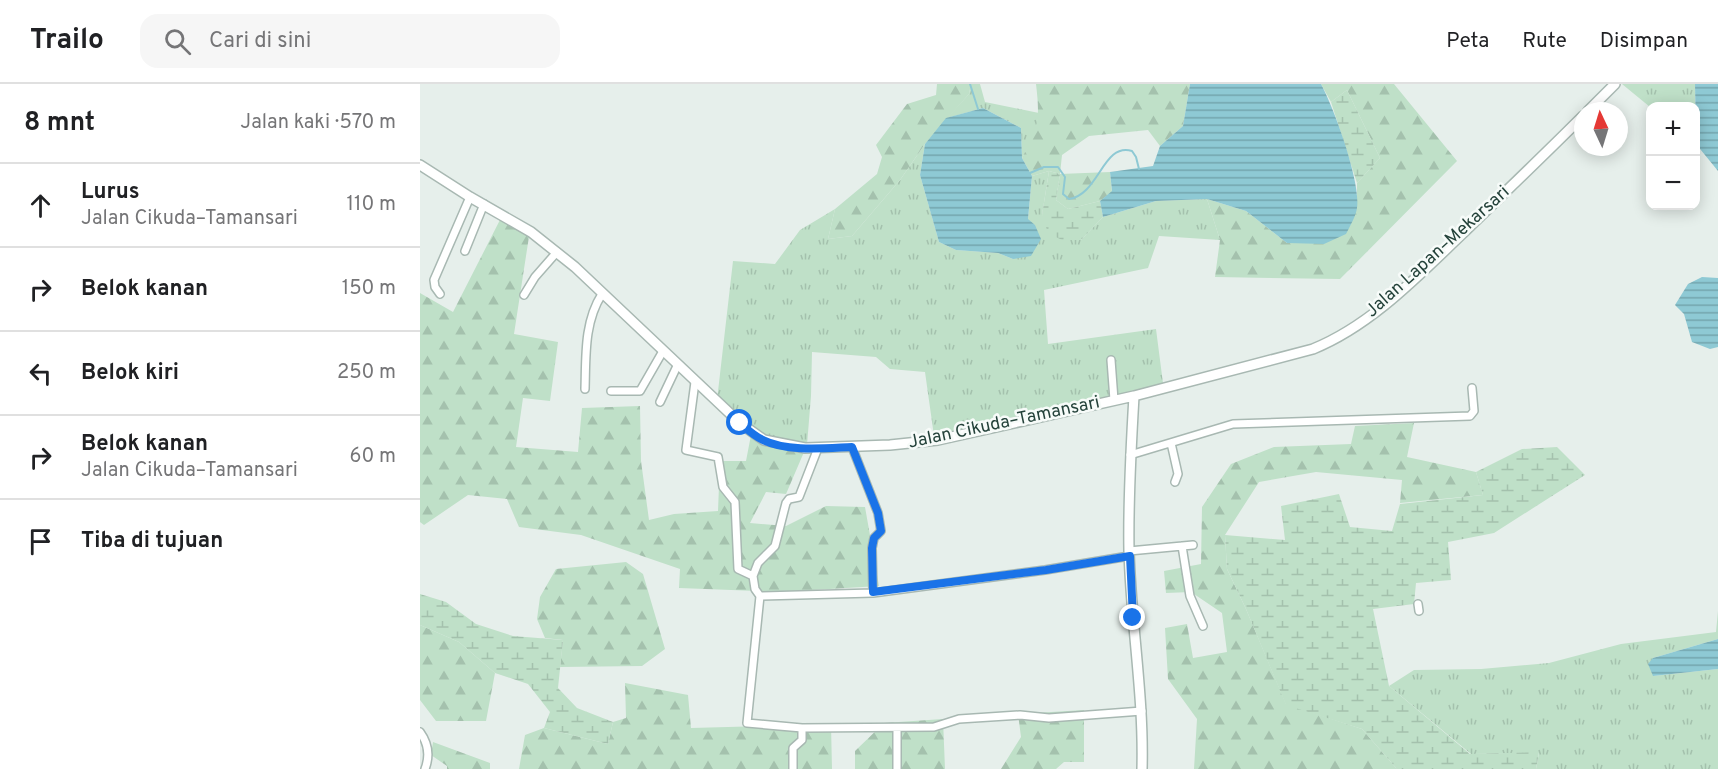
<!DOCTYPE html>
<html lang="id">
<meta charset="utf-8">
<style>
:root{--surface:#fff;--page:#f6f6f6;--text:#202124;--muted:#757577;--line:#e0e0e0}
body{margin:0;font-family:Overpass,sans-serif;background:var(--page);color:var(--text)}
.controls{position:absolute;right:18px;top:18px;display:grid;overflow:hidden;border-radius:12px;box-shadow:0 3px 15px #0003}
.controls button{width:54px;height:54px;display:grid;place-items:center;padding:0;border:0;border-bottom:2px solid var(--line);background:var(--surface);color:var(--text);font:30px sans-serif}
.compass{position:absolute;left:1154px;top:18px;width:54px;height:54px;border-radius:50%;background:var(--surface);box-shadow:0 3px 15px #0003;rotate:356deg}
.stop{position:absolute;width:18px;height:18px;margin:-14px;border:4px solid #1a73e8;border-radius:50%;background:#fff}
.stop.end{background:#1a73e8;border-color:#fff;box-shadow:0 2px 6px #0008}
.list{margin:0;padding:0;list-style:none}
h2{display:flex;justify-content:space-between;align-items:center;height:78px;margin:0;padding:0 24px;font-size:26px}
h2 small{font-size:20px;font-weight:400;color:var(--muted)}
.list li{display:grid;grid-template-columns:39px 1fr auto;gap:18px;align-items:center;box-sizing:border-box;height:84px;padding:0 24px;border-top:2px solid var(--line)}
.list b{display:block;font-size:22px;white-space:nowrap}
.list p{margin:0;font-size:20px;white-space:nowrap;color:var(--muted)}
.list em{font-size:20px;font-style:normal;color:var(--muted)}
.icon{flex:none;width:33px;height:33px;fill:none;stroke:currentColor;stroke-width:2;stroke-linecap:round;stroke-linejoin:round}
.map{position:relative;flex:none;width:1298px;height:685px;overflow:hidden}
header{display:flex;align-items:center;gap:36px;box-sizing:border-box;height:84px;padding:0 30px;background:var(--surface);border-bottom:2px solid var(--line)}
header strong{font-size:28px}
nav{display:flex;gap:33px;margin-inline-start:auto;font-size:21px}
.search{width:420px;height:54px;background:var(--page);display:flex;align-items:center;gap:15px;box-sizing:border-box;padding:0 21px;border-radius:18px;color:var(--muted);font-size:22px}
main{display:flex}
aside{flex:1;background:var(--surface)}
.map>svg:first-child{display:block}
</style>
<header>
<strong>Trailo</strong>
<div class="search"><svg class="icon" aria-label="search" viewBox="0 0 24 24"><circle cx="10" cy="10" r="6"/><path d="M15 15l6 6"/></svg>Cari di sini</div>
<nav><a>Peta</a><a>Rute</a><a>Disimpan</a></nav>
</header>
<main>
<aside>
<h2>8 mnt<small>Jalan kaki · 570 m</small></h2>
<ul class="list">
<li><svg class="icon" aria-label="ahead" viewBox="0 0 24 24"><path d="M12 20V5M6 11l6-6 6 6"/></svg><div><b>Lurus</b><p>Jalan Cikuda–Tamansari</p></div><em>110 m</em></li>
<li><svg class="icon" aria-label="right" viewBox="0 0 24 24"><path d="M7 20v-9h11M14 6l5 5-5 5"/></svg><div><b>Belok kanan</b></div><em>150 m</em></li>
<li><svg class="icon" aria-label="left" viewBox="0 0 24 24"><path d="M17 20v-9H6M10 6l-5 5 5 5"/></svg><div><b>Belok kiri</b></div><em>250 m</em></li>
<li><svg class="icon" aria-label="right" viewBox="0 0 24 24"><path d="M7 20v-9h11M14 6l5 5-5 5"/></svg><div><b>Belok kanan</b><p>Jalan Cikuda–Tamansari</p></div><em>60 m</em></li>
<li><svg class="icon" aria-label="arrive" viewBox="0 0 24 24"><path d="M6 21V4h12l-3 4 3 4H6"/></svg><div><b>Tiba di tujuan</b></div></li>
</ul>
</aside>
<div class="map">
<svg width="1298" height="685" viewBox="0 0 1298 685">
<defs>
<pattern id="grass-tufts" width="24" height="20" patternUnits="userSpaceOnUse" patternTransform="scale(1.5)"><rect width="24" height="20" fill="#bfe0c8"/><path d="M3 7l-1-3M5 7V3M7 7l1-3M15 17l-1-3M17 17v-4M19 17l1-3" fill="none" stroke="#a4c1ad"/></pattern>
<pattern id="forest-firs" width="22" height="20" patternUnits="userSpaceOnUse" patternTransform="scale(1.5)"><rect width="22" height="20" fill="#bfe0c8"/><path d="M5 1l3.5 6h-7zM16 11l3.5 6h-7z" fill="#a4c1ad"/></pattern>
<pattern id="wetland-marsh" width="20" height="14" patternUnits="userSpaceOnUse" patternTransform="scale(1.5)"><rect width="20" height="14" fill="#bfe0c8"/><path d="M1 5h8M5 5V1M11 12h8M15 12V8" fill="none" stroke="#a4c1ad"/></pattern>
<pattern id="water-rules" width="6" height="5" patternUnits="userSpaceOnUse" patternTransform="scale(1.5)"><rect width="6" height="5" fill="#8ec9d4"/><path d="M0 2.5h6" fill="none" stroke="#74a5ad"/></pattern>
</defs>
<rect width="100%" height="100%" fill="#e6efeb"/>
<!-- grass -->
<path fill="url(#grass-tufts)" d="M551,0H560L565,18L619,29L615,52L602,74L601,44L563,24L527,34L549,10Z
M1202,0H1275V22L1230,23Z
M505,60L500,91L519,158L536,166L578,169L593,175L608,135L612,92L629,87L622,131L661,156L683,133L736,117L787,115L800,156L739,152L728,184L624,206L628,260L736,245L744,307L514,352L505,288L470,285L456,273L392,268L391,312L387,361L331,351L297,316L313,177L355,180L380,146L415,125L408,155L432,152L480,96Z
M1298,527V555L1233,574V592L1298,585V685H1116L1119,669L1051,670L969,602L994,586L1061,585L1129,579L1201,560L1296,548Z"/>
<!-- forest -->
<path fill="url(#forest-firs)" d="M517,0H551L549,10L505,60L480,96L432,152L408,155L415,125L457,90L462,73L456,61L487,20L516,11Z
M616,0H770L763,42L740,62L728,46L669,52L642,71L640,90L690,88L692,108L680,117L648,125L636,116L640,90L629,87L612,92L602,74C619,44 620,34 616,0Z
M901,0H974L1037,77L920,195L795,193L800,156L787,115L826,127L867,159L937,124V99L960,74L927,6L911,18Z
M83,130L110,146L94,250L138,258L130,317L103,314L96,363L158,368L162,324L220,322L221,377L229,436L254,430L298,427L300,377H326L331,351L387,361L366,410L346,408L330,439L366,442L406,422L445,423L459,502L360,508L259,504L260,485L161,451L99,443L87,415L48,411L4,441L0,438V209L33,228Z
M994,339L987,373L1056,388L1063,411L980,419L982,396L896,388L839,398L805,451L807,485L826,525L866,620L942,645L977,685H774L777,635L748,595L745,544L767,540L773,574L807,568L802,529L771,508L746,509L744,487L781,480L782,423L811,380L854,363L931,360L935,342Z
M206,478L223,490L245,565L222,582L140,583L143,556L125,554L117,535L120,513L136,485Z
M0,541L39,558L75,589L66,637H16L0,616Z
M205,599L268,611L271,644L411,640L412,685H99L105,651L124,644L188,660L193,638L206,634Z
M664,626V678H644L636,685H581L601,653L598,630Z
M523,635L525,685H435V667L464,639Z
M13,658L70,679V685H27V682L11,671Z"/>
<!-- wetland -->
<path fill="url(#wetland-marsh)" d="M927,6L960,74L937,99L911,18Z
M629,87L640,90L636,116L648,125L680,117L683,133L661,156H642L628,149L622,131Z
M1137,363L1165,391L1074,449L1028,458L1031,496L996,499L994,520L953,525L969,602L1050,670L1119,668L1116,685H977L942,645L866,621L826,525L807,485L805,451L865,456L861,422L919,410L930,443L972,447L980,420L1063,411L1056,388L1102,365Z
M0,510L26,518L56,540L93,552L143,556L138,604L157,624L193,638L188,660L124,644L130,628L108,600L75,589L39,558L0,541Z"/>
<!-- water -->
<path fill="url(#water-rules)" d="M770,0H901C914,24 941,98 937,124C936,132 930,142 926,150L904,160L867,159L826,127L787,115L736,117L683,133L680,117L692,107L690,88L733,82L740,62L763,42Z
M1275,0H1298V87L1276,60Z
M563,24L601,44L602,74L612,92L608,135L615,141L621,155L611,172L593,175L578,169L536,166L519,158L500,91L505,60L526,34Z
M1282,193L1298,194V263L1290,265L1272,258L1264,230L1255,221L1268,200Z
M1298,555V585L1233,592L1228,580L1233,574Z"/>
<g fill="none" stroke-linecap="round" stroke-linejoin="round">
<!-- stream -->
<path stroke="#8ec9d4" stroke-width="2" d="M550,0L558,25
M610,89L624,83H638L645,93L643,110L649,115C679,111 683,58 712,67L716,73L719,85"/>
<!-- minor casing -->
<g stroke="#a8b8b2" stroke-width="10">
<path id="minor" d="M45,167L64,120
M20,210L15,203L14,196L50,113
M104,211L115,193L137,168
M691,276L694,316
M275,298L266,366L298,373L303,403L315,418L318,485L333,492L335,505L340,512L327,639L382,644L514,643L539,635L600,631L629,634L722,627
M165,305C166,272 164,238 182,210
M191,307H220L243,267
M240,318L258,280
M751,359L758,390L755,398
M432,363L458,429L461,447L454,454L452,464L453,509
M710,371L813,340L1050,332L1054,327L1052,304
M762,462L770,512L783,542
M709,467L773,461
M333,492L338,479L355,462L366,419L369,415L379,413L398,364
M340,512L453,509L625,486L709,472
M998,520L999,527
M477,644V685
M0,648C8,659 10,672 5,685
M373,685V664L382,656V644"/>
</g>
<!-- tertiary casing -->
<g stroke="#a8b8b2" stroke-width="12">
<path id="tertiary" d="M1168,27L1195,0
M0,81L50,113L111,148L155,183L320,339L344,356L385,364L470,361L518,356L714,312C711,363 708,415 709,467C711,540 724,612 722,685
M714,312L893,265C950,242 997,193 1041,151C1082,111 1123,72 1163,32"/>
</g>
<!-- minor -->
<use href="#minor" stroke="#fff" stroke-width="7"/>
<!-- tertiary -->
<use href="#tertiary" stroke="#fff" stroke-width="9"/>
</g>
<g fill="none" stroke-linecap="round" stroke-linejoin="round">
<!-- route -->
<path stroke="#1a73e8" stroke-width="8" d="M320,339C327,345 334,352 343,356C367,368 406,364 432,363L458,429L461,447L454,454L452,464L453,508L626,486L710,472L713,534"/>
</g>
<g text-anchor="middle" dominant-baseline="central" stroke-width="5" stroke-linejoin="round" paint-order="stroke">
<!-- street labels -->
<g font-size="18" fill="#24423a" stroke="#f7fbf9">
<text transform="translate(1018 168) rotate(-42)">Jalan Lapan–Mekarsari</text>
<text transform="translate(584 339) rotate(-12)">Jalan Cikuda–Tamansari</text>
</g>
</g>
</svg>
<div class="controls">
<button>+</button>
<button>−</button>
</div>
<svg class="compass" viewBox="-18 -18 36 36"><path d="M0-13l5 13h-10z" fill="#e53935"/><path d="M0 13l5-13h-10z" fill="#757577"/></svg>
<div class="stop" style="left:320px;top:339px"></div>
<div class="stop end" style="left:713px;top:534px"></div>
</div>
</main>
